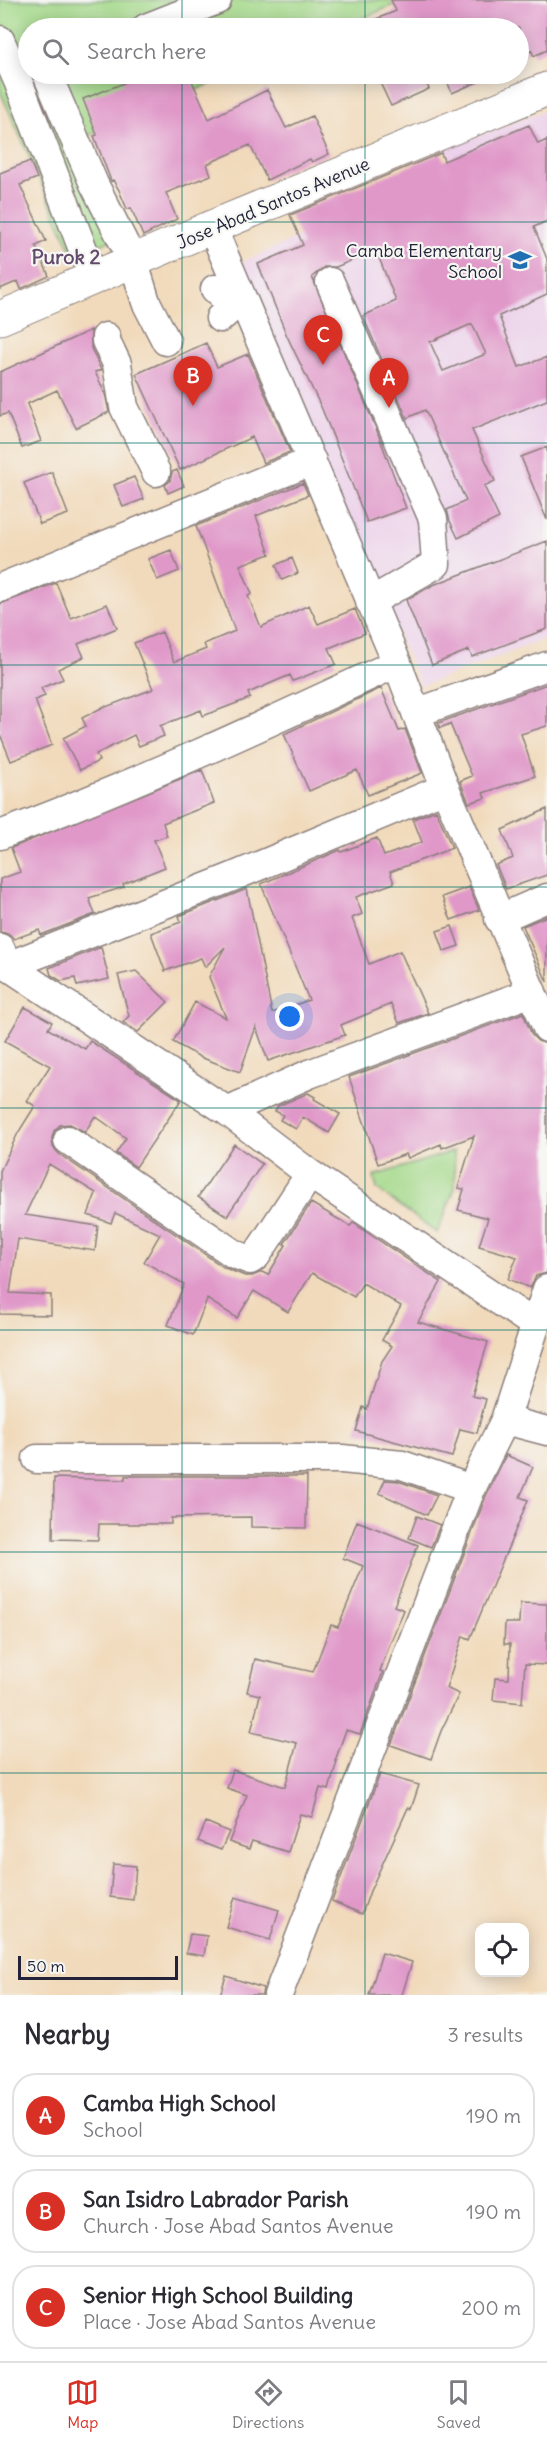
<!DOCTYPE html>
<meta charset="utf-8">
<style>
:root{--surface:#fff;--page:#f7f7f7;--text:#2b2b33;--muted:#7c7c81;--line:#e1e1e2;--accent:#d93025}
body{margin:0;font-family:Delius,sans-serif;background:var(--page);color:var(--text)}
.controls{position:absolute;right:18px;bottom:18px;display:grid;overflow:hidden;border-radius:12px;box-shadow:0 3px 15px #0003}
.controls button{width:54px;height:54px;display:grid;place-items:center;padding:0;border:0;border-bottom:2px solid var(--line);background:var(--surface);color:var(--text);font:30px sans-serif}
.scale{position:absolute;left:18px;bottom:15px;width:160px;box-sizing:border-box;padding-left:6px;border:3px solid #22223b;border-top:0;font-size:16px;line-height:21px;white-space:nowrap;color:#22223b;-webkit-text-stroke:4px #f6f6f2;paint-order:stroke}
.you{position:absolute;left:290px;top:1017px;width:21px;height:21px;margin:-15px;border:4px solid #fff;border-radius:50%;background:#1a73e8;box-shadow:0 0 0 9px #1a73e833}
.badge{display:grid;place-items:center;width:39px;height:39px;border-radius:50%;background:var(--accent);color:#fff;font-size:20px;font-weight:700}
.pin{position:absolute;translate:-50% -50px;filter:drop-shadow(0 2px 3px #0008)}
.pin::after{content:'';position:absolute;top:32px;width:21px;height:18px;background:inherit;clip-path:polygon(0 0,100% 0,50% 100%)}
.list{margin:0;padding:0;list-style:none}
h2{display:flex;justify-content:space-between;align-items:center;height:78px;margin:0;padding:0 24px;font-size:26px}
h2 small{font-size:20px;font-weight:400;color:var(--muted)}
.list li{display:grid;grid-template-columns:39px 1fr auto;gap:18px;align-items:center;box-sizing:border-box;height:84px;margin:0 12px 12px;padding:0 12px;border:2px solid var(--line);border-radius:24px}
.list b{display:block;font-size:22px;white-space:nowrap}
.list p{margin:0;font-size:20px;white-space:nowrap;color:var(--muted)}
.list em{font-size:20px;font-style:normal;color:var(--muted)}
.icon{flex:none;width:33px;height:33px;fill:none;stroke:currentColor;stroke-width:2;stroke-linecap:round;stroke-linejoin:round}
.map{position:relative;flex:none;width:547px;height:1995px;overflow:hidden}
.search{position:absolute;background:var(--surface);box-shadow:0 3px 15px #0003;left:18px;right:18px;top:18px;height:66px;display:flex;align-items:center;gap:15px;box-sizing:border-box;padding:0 21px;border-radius:33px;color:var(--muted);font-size:22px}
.sheet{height:366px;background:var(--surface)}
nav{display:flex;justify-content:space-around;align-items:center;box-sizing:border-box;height:84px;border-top:2px solid var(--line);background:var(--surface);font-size:16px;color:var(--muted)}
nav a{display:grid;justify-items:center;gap:3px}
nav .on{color:var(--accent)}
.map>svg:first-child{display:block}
</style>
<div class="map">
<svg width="547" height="1995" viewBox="0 0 547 1995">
<rect width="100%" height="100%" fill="#f6f6f2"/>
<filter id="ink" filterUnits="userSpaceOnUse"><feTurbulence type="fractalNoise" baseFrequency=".0167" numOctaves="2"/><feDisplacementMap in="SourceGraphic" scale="12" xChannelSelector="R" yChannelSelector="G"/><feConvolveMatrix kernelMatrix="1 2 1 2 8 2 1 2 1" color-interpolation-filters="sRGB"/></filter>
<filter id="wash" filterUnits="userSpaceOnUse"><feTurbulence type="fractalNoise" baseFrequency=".008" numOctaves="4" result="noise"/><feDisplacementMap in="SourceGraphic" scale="24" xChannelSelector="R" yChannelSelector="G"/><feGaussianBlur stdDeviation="1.35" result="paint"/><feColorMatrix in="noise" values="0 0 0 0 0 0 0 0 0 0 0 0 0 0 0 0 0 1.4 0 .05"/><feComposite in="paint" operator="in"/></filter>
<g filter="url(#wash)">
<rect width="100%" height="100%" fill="#f1dabb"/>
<!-- built -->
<path fill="#ecd1ea" d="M547,110V638L421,686L321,463L243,262L404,191L451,162L446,148Z"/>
<!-- green -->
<path fill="#a3d888" stroke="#627d62" stroke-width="1.5" d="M0,0H406L339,28H28V74H234L87,136L128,233L74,256L0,91Z
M454,1151L455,1188L437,1233L377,1189L374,1176Z"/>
<g id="blocks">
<!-- building -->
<path fill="#e098c9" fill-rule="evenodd" d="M391,0H547V50L534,56L531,50L519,56V28H354L396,11Z
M119,74H189L209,119L267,90L286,128L312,116L329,154L312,162L310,159L267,180L250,145L207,164L211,175L166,193L177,219L143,236L131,208L127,209L119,190L113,180L111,181L94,136L97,135L83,99L124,83Z
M376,74H422L429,89L391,106Z
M444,74H496L452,93Z
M529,125L538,144L547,140V221L534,227L547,259V294L499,316L519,367L547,357V400L472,430L495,481L484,486L499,518L458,538L450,521L447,510L466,501L425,410L407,418L363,316L396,301L376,250L336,267H324L312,277L377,431L406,508L367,522L322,409L287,336L258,264L303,245L290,215L441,153L444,161ZM472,324L486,354L443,371L430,342Z
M30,161L37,178L20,185L46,241L36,246L49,276L21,289L18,281L0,289V173Z
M91,330V348L101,370L95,372L105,393L109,412L76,428L57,390L27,404L41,441L22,448L8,413L0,416V372Z
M206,343L217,367L248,354L290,452L263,463L252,437L180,470L136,374Z
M547,447V520L521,457Z
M177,470L184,486L168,493L165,485L170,481L172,472Z
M52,472L68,514L40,524L24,483Z
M134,477L144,499L123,507L114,485Z
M303,483L308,495L256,516L270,554L240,565L252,594L248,596L261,627L309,605L318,624L355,609L365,633L329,648L336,664L293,681L290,675L248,693L250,698L203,716L201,710L160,726L164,736L139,746L134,735L96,754L99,761L80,770L63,738L86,726L82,718L105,706L106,707L153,689L134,643L162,632L174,662L206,649L204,644L235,631L196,526Z
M547,541V629L472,657L469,650L432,665L406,600L433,585Z
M171,550L179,571L157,580L148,559Z
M292,558L298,573L282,580L276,565Z
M56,583L71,618L107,604L117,628L78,644L84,657L58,669L63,679L41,688L45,696L35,700L52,745L11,761L0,734V604Z
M547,684V726L521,734L535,776L483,793L485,798L469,803L460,781L472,776L450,724L440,728L438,723Z
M381,688L399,731L405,729L422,773L368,795L357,770L309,791L284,734Z
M202,770L214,803L163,823L167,836L154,840L165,867L123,884L124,887L89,898L95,914L41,935L39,930L14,939L9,934L0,932V879L20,872L11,848Z
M547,809V875L506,889L496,865L513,858L502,830Z
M436,810L452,848L390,872L394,883L356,897L362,914L352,918L369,964L400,951L428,1013L399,1023L391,1004L341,1025L345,1035L268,1061L256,1027L240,1072L200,1057L173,1042L195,1002L226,1018L209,977L225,947L205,967L201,958L165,971L151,933L181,922L179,916L247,889L272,1013L309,1000L261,884L340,850L341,852L377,838L384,856L422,842L413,819Z
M469,887L479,910L451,920L442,897Z
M547,916V982L523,926Z
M452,926L459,946L444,951L437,931Z
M101,947L109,979L77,986L75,978L61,981L51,975L49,968Z
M136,971L168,1002L138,1032L123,1022L129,1016L118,975Z
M25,1007L52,1022L48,1029L85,1049L90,1041L181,1100L136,1167L116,1153L126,1138L95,1116L85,1132L70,1124L60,1125L54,1131L52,1138L53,1147L59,1154L225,1268L245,1276H252L262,1272L268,1275L286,1245L284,1244L311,1203L350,1226L353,1223L441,1282L418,1322L488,1342L472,1396L486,1399L477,1433L460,1429L452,1457L356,1431L363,1407L367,1409L382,1361L392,1346L382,1340L401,1306L363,1283L354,1297L312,1273L288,1312L254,1291L237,1318L207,1299L193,1335L168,1325L184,1284L144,1262L160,1234L115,1213L111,1223L88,1215L96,1193L49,1164L25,1215L98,1226L95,1251L18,1239L10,1293L51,1295V1315L0,1314V1171L18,1133L35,1106L27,1101L50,1066L5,1041Z
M523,1013L532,1035L538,1041L547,1044V1273L536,1276L530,1288L508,1279L517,1257L479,1246L488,1218L458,1210L464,1189L458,1188L474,1136L442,1148L441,1144L408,1158L406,1154L378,1164L349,1077Z
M308,1093L315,1097L314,1099L340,1114L329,1133L303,1117L296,1129L280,1120L283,1115L275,1111L278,1106Z
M234,1144L262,1164L227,1216L198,1197Z
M506,1455L533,1467L520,1497L528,1500L470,1639L463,1636L446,1688L459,1694L441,1731L431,1759L391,1745L486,1496Z
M125,1476H307L306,1528L251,1527V1517L171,1518V1524H99L98,1540L53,1539L54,1478L125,1480Z
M385,1480L398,1481L437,1495L427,1515L379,1493Z
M417,1516L440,1525L431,1547L409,1538Z
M357,1521L418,1545L394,1606L404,1610L389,1646L380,1671L383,1672L360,1734L346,1730L335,1761H337L329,1790L320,1788L312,1817L300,1814L288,1852L252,1841L249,1849L229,1842L247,1795L227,1788L233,1770L285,1787L297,1743L251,1732L260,1695L247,1692L255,1659L313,1672L331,1625L338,1627L363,1566L343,1558Z
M520,1603L547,1604V1665L525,1664L522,1703L493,1700L495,1678L509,1679L510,1644H504L505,1623H519Z
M380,1774L419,1785L411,1809L408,1808L370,1891L362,1914L332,1901Z
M206,1822L229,1832L221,1850L198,1841Z
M113,1864L136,1866L133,1900L110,1897Z
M235,1897L279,1910L270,1940L226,1927Z
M190,1934L207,1936L204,1956L186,1953Z
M382,1953L412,1962L402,1995H369Z
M226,1976L263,1988L262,1995H220Z"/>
</g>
</g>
<g filter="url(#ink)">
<use href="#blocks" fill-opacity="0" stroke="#8a7e7b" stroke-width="1.5"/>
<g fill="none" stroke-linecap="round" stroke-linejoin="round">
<!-- minor casing -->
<g stroke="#8a7e7b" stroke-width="31">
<path id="minor" d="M146,28L217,0
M0,40L18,81L94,278
M47,74L94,184L134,263L146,302L166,341
M212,227L397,663L445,788L547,1028
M330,282L433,519L436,564L370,602
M215,289L220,290L227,307L226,313L220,318
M106,337V341L117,364L124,407L156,472
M0,588L312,461
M416,713L547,666
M0,835C135,785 266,724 397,663
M499,919L547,898
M0,948L8,966L227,1111L310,1174L534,1324
M8,966L230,878L445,788
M227,1111L309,1074L532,992
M68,1140L234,1254L250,1260L256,1256L310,1174
M505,1420L547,1431
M37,1459H342L402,1465L471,1489
M278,1995L471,1489L505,1420L547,1289"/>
</g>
<!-- highway casing -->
<g stroke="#8a7e7b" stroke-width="35">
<path id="highway" d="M0,318L212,227L547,89"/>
</g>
<!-- minor -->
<use href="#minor" stroke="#fff" stroke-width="28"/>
<!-- highway -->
<use href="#highway" stroke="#fff" stroke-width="33"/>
</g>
</g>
<!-- grid -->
<path fill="none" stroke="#0f766e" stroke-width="1.5" stroke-opacity="0.55" d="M182,0V28M365,0V28M182,74V1995M365,74V1995M0,222H547M0,443H547M0,665H547M0,887H547M0,1108H547M0,1330H547M0,1552H547M0,1773H547"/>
<!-- icons -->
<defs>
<g id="school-bare" transform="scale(1.8)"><path d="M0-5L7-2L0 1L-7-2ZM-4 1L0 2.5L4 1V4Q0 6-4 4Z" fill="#1f6fb2" stroke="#f6f6f2" stroke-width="2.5" paint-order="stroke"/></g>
</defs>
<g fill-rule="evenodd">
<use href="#school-bare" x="520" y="260"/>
</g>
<g text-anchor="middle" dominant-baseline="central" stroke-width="4.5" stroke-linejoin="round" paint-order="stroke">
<!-- street labels -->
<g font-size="18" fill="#22223b" stroke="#f6f6f2">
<text transform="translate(273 203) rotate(-23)">Jose Abad Santos Avenue</text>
</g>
<!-- poi labels -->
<g font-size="18" fill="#22223b" stroke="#f6f6f2" text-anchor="end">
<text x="502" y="250">Camba Elementary<tspan x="502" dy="21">School</tspan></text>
</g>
<!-- neighbourhood labels -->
<g font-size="20" font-weight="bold" fill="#644b6d" stroke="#f6f6f2">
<text x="66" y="256">Purok 2</text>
</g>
</g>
</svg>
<div class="controls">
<button><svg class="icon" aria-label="locate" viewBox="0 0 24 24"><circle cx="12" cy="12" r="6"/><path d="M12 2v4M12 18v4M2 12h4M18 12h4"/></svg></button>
</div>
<div class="scale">50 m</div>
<div class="you"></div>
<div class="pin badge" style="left:389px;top:408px">A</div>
<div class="pin badge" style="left:193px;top:406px">B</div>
<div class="pin badge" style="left:323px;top:365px">C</div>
<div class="search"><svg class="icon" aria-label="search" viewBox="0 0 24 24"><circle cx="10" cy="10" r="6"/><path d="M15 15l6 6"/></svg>Search here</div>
</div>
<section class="sheet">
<h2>Nearby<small>3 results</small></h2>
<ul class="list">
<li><span class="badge">A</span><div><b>Camba High School</b><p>School</p></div><em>190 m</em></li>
<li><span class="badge">B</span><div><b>San Isidro Labrador Parish</b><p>Church · Jose Abad Santos Avenue</p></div><em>190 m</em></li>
<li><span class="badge">C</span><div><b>Senior High School Building</b><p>Place · Jose Abad Santos Avenue</p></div><em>200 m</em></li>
</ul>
</section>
<nav>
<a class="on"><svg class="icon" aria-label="map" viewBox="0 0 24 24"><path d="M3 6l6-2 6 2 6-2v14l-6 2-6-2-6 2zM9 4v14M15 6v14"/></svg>Map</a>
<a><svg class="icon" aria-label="directions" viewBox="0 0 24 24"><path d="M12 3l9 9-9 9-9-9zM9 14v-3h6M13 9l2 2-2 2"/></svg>Directions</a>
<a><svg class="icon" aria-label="saved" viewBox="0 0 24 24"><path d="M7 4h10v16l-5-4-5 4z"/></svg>Saved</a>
</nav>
